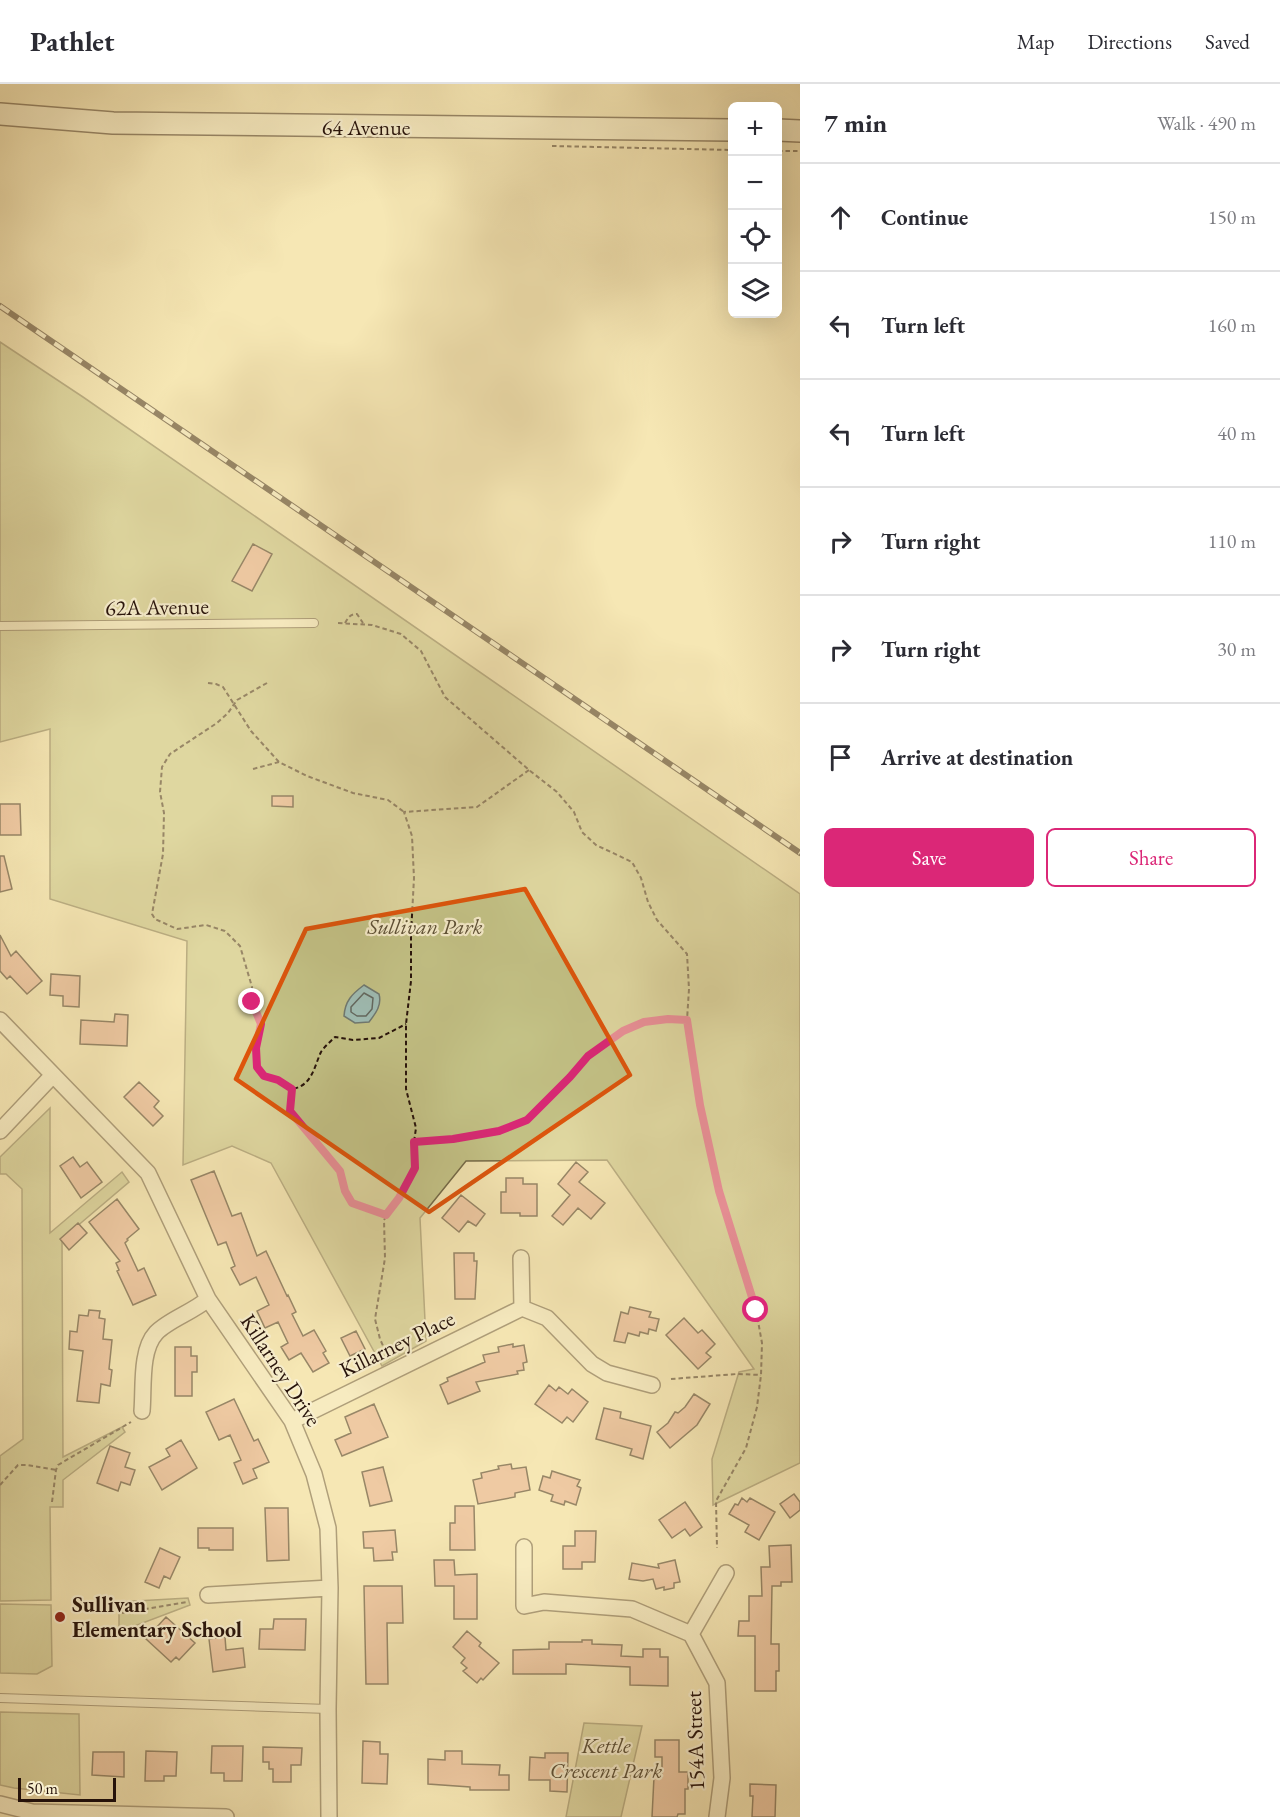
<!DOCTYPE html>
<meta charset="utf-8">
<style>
:root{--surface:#fff;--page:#f7f7f7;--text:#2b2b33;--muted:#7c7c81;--line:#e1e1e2;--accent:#db2777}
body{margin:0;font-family:"EB Garamond",serif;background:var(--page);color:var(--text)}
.controls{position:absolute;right:18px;top:18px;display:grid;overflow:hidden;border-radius:9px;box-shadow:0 6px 24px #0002}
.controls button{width:54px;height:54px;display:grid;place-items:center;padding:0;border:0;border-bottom:2px solid var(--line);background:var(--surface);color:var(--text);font:30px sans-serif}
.scale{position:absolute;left:18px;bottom:15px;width:98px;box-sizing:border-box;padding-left:6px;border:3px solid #26120a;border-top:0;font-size:16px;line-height:21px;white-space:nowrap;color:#26120a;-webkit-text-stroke:4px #f8efce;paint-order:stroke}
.stop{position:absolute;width:18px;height:18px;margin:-14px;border:4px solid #db2777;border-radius:50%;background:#fff}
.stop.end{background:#db2777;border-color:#fff;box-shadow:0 2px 6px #0008}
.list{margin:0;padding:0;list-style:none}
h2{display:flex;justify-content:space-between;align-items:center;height:78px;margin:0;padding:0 24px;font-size:26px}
h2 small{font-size:20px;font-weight:400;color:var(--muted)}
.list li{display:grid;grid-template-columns:39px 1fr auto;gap:18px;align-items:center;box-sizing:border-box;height:108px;padding:0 24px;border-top:2px solid var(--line)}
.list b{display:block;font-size:22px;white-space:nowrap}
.list em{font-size:20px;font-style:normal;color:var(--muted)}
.actions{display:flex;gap:12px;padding:18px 24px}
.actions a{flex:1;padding:14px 0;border:2px solid var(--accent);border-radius:9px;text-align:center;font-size:21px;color:var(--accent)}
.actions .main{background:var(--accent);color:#fff}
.icon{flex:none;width:33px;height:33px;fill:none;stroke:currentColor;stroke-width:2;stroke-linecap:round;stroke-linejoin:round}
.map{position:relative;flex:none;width:800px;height:1733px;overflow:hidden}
header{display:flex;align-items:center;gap:36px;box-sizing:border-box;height:84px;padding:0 30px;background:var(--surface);border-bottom:2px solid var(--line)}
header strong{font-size:28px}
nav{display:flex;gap:33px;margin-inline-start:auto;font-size:21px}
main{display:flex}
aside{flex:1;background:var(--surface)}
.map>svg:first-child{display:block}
</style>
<header>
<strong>Pathlet</strong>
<nav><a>Map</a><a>Directions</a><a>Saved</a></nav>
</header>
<main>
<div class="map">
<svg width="800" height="1733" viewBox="0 0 800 1733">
<rect width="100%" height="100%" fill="#f5e7b4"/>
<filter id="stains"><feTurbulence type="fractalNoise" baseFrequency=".00333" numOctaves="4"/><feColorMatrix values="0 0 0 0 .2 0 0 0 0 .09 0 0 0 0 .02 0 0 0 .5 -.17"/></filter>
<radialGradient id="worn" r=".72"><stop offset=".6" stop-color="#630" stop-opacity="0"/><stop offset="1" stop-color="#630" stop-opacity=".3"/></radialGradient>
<!-- green -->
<path fill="#c4c387" stroke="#756a48" stroke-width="1.5" d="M0,258L83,313L800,810V1379L713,1421L712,1375L739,1288L754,1285L607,1076L466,1077L420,1134L426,1257L382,1282L271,1079L232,1062L183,1081L187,857L50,815V645L0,658Z
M50,1024V1149L122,1088L129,1098L62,1155L63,1373L122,1343L125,1348L63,1396V1423H50L51,1516L0,1517V1372L23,1355L22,1105L6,1090H0V1073Z
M188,1514L190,1521L119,1548V1518Z
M0,1520L51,1521L52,1582L37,1590L0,1589Z
M0,1628L79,1630L80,1711L14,1704L0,1701Z
M584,1639L642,1642L621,1733H566Z"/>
<!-- water -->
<path fill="#9fbeb6" stroke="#6f7971" stroke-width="1.5" d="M364,901L379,910C382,921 376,929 369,938L355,939L344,932C345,917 352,910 364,901Z"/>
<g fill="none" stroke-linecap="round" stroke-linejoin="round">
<!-- shore -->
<path stroke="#626860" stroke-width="1.5" d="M364,909L373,914L372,925L366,932H357L351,928V923Z"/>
</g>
<!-- building -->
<path fill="#e6a78e" stroke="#26120a" stroke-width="1.5" d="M253,460L272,470L252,507L232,497Z
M272,712H293V723L272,722Z
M0,720H20L21,751H0Z
M0,772H4L12,805L0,808Z
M0,851L11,872L16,867L42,897L27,910L10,892L7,895L0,887Z
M51,890L80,892L79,923L63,922V912L50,911Z
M115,930L128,931L127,962L80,960L81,936L114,938Z
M139,998L159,1017L154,1023L163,1032L153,1042L124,1013Z
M73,1073L80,1083L87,1078L102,1098L81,1114L60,1082Z
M576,1078L588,1088L579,1098L605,1119L591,1135L578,1124L563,1141L552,1132L570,1111L558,1100Z
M214,1087L232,1132L241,1129L257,1172L266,1167L287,1212L288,1211L296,1228L292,1230L303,1252L314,1246L326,1267L323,1269L329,1279L313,1288L301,1269L289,1276L281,1263L288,1259L278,1238L265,1244L257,1227L269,1221L256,1193L240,1201L231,1184L235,1182L226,1158L218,1161L191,1096Z
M506,1094H523V1100H537V1132H520V1129H501V1108H506Z
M461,1111L485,1130L476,1142L468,1137L459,1148L442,1134Z
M117,1115L139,1145L127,1155L128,1156L125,1159L138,1187L144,1184L156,1211L133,1221L117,1187L119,1186L116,1179L120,1177L89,1138Z
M78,1139L87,1149L69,1166L60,1155Z
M454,1169H474V1177H477L475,1215H455Z
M630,1223L651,1228L649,1233L659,1235L656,1247L649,1245L648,1250L640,1248L639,1252L628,1249L625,1259L614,1257L621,1228L628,1230Z
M89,1226L100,1227L99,1234L105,1235L103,1255L112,1256L109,1285L112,1286L110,1302L101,1300L99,1319L77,1317L83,1267L69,1265L70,1247L77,1248L79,1231L88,1232Z
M684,1234L698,1249L702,1246L715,1260L706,1269L711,1273L698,1285L666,1251Z
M356,1247L365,1265L350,1272L341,1254Z
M513,1260V1263L524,1261L527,1278L523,1279L524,1286L517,1287L518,1290L476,1298L480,1307L448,1320L440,1301L448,1297L447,1294L485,1278L483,1271L499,1268L498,1263Z
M175,1263H191V1272H197V1288H192V1312H175Z
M549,1301L556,1307L559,1303L568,1310L572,1305L588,1318L573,1338L567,1333L562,1339L535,1320Z
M694,1310L710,1320L697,1341L670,1364L657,1348L668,1339L675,1328L678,1329L685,1323Z
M234,1315L254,1357L258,1355L269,1378L253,1385L257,1394L243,1400L234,1379L241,1376L230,1351L219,1356L206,1328Z
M374,1320L388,1353L342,1372L335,1356L351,1349L345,1333Z
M604,1324L621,1328L620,1334L651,1342L643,1375L630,1371L632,1365L596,1355Z
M181,1356L197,1384L162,1406L149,1383L170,1372L166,1365Z
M110,1362L130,1369L125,1383L135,1386L130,1401L121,1398L118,1407L97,1399Z
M511,1380L512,1385L526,1383L530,1406L515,1409V1413L478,1420L473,1396L482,1394L481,1389L499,1385L498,1382Z
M383,1383L392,1417L370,1422L362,1388Z
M552,1387L580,1396L577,1402L581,1404L576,1421L565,1417L564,1421L551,1417L553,1411L539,1406L543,1392L550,1394Z
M794,1410L800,1418V1426L790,1434L780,1420Z
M742,1414L747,1418L750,1414L775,1428L759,1456L745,1448L749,1441L729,1430L735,1420L738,1421Z
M685,1418L702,1443L690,1452L685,1445L672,1454L659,1436Z
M455,1422H474L475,1466H450V1439H455Z
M265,1424H288L289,1476L267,1477Z
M198,1444H233V1466H209V1464H198Z
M395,1446L397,1468H392L393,1476L374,1477L373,1464H364L363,1448Z
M575,1447H596L595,1478H582V1485H563V1462H575Z
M791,1461L792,1498H781V1502H772L771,1560H779V1587H776V1607H755V1552H738L739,1537H749V1512H762L761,1483H770L769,1462Z
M160,1464L180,1473L170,1495L164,1492L159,1504L145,1498Z
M434,1476H454L455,1491L477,1490V1535H454V1502H435Z
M675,1476L680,1498L674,1499V1504L664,1506V1503L656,1505L653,1495L643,1497L629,1495L632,1479L659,1484L658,1480Z
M364,1502H402L403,1539H387L388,1600H366Z
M166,1533L195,1559L179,1576L176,1573L171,1578L146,1555Z
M274,1535H306L305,1566L259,1565L260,1545H273Z
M467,1547L481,1559L479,1562L499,1579L483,1596L481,1594L477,1599L463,1587L467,1584L461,1579L465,1574L453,1563Z
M225,1553L226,1566L243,1564L245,1583L213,1588L209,1555Z
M582,1556H592V1560L622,1561L621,1572L643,1573V1565H660V1573H668V1602L630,1601V1583L566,1580V1590H513V1566L549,1565V1558H582Z
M655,1656H679V1688H688V1705H685V1730H678L677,1733H652L654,1693H662V1673H655Z
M363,1657L380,1658V1670H388L387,1700L362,1699Z
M212,1662H243L242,1697H224V1689H211Z
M263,1663L302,1664L301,1681H291V1698H273V1685H269V1678H263Z
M146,1667L177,1668L176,1692H164V1697H145Z
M445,1667H462V1680L500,1681L499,1691H509V1706H470V1703L428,1700V1675L445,1676Z
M93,1668H124V1693L92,1691Z
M545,1669H568L567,1708L550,1707V1696H529L530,1673L545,1674Z
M750,1700L776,1701L775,1733H752L753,1712H750Z"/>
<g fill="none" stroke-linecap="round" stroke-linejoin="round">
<!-- service casing -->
<g stroke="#5a4734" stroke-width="10">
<path id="service" d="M0,542L314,539
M0,1614L328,1625"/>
</g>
<!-- minor casing -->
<g stroke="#5a4734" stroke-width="18">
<path id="minor" d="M0,936L148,1089L208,1215L292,1337L314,1390L328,1444L330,1504L328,1625L329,1733
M0,1047L52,992
M521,1174L522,1224
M142,1327C144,1304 140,1266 156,1249C168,1236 193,1228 208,1215
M292,1337L522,1224L547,1234L592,1280L607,1289L652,1301
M524,1463V1522L544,1518L632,1525L691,1550
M208,1511L330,1504
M691,1550L717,1599L722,1694L717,1733
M691,1550L726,1489
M0,1720L32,1728L226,1733"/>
</g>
<!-- secondary casing -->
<g stroke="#26120a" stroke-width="24">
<path id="secondary" d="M0,30L113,39L732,46
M778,46L800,47"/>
</g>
<!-- path -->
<path stroke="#26120a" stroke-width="2" stroke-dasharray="4.5 3" stroke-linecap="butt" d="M552,62L732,66
M778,67H800
M338,539L372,541L401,550L421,567L445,613L529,686L557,708L574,728L582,748L596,761L632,778L641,794L648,818L657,836L687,870L689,905L687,936L700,1021L719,1107L756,1226L762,1259L761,1291L757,1323L746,1364L716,1417L717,1464
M345,539C348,534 350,530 357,530L363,539
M208,599L216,600L223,603L251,647L279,678L307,692L353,709L388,716L404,728
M267,599L237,616L228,629L217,639L170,670L162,683L160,708L164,729L163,770L152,830L155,835L177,845L206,841L225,847L240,862L252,903V918L261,940L256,964L257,983L264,992L278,996L292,1005C312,1002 314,983 321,968C324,963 330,958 335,953L353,956L379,954L406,940
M253,685L279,678
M529,686L477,723L404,728L412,752L414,794L411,850V897L406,940V1005L416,1044L414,1058L453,1055L499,1047L527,1036L570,993L588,972L623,947L644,937L668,935L687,936
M292,1005L290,1027L340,1087L345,1107L352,1119L386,1131
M389,1275L380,1255L375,1235L385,1174L384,1136L415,1084L414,1058
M671,1295L737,1290L761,1291
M0,1401L18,1381H27L56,1386
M52,1418L56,1386L58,1381L131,1338
M122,1529L187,1518"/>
<!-- service -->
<use href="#service" stroke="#f8efce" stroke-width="8"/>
<!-- minor -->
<use href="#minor" stroke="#f8efce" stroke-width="15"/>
<!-- secondary -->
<use href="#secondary" stroke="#f8efce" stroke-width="21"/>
<!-- rail casing -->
<g stroke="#26120a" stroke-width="6">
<path id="rail" d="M0,222L800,769"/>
</g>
<!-- rail -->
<use href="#rail" stroke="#f8efce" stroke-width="4" stroke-dasharray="11" stroke-linecap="butt"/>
</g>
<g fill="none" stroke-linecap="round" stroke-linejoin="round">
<!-- route -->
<path stroke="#db2777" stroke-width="8" d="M252,918L261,940L256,964L257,983L264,992L278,996L292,1005L290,1027L340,1087L345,1107L352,1119L386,1131L399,1114L415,1084L414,1058L453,1055L499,1047L527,1036L570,993L588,972L623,947L644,938L668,935L687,936L700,1021L719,1107L756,1226"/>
</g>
<!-- marked area -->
<path d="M0 0H800V1733H0ZM525,805L630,991L429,1128L236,995L306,845Z" fill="#f5e7b4" fill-opacity=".55" fill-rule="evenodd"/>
<path fill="none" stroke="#de550c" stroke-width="4.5" stroke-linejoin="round" d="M525,805L630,991L429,1128L236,995L306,845Z"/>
<!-- markers -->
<circle fill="#8f2418" stroke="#f8efce" stroke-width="2" cx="60" cy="1533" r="6"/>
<g text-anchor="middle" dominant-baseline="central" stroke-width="4.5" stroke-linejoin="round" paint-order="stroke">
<!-- street labels -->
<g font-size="22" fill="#26120a" stroke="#f8efce">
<text x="366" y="43">64 Avenue</text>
<text transform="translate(157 523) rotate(-1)">62A Avenue</text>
<text transform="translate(397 1260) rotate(-26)">Killarney Place</text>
<text transform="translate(281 1286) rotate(57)">Killarney Drive</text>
<text transform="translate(695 1657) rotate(-92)">154A Street</text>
</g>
<!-- park labels -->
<g font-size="22" font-style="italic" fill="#5d5036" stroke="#f8efce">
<text x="425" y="842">Sullivan Park</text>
<text x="606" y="1661">Kettle<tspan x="606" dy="25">Crescent Park</tspan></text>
</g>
<!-- poi labels -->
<g font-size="22" font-weight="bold" fill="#26120a" stroke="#f8efce" text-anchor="start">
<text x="72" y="1520">Sullivan<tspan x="72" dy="25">Elementary School</tspan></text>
</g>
</g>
<rect width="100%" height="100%" filter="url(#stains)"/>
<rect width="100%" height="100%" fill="url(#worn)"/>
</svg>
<div class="controls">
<button>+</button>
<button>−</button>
<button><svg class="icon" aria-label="locate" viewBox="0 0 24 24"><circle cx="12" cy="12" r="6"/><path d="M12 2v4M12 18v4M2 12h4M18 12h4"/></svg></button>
<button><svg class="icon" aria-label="layers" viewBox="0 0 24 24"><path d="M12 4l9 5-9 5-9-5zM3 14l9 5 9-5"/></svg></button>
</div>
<div class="scale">50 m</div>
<div class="stop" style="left:756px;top:1226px"></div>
<div class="stop end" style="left:252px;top:918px"></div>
</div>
<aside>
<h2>7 min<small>Walk · 490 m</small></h2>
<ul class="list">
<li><svg class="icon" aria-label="ahead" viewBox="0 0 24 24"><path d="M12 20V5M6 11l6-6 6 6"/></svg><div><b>Continue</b></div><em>150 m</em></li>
<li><svg class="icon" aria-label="left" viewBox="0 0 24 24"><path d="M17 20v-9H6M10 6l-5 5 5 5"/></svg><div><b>Turn left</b></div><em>160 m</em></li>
<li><svg class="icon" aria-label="left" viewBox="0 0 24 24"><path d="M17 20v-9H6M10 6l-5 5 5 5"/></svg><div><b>Turn left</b></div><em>40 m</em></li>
<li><svg class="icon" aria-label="right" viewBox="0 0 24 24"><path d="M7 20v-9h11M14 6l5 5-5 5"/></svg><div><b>Turn right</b></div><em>110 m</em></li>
<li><svg class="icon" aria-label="right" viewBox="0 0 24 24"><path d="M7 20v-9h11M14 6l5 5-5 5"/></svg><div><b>Turn right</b></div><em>30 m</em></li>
<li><svg class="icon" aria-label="arrive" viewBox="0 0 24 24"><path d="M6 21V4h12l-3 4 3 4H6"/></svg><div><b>Arrive at destination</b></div></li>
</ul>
<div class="actions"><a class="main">Save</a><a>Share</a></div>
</aside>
</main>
